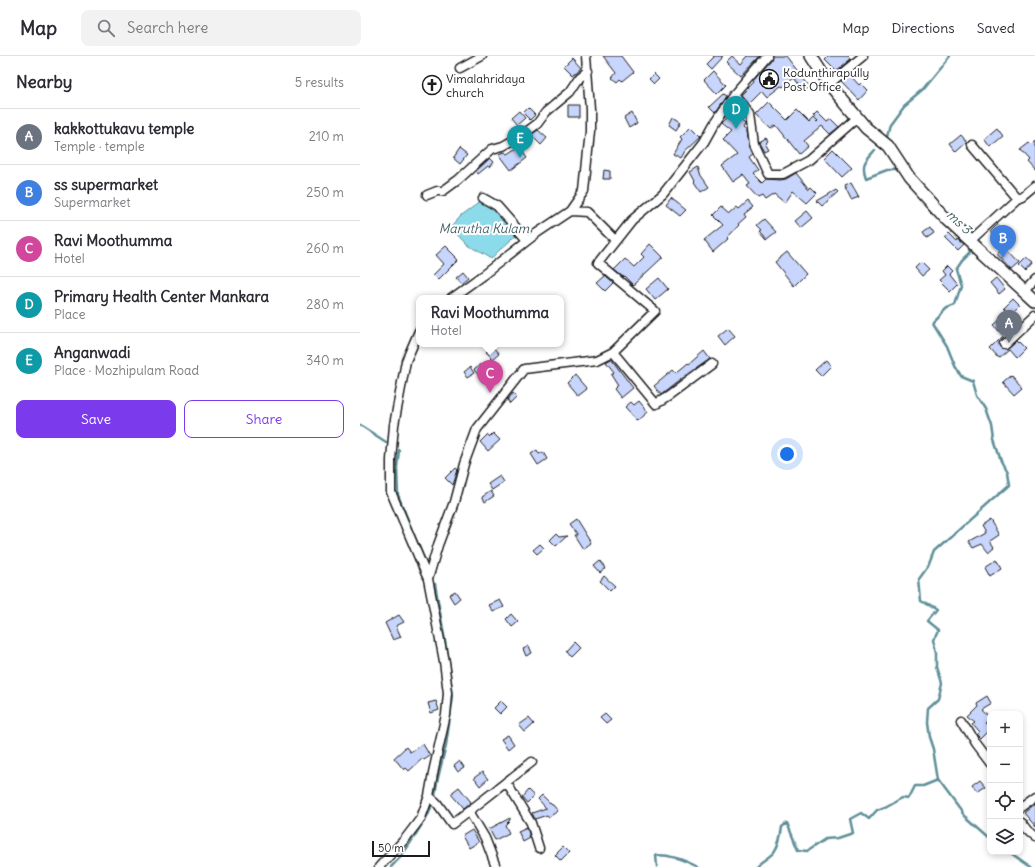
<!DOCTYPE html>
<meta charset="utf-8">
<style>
:root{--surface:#fff;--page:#f2f2f3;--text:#2b2b33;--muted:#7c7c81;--line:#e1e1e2;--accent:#7c3aed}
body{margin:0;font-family:Delius,sans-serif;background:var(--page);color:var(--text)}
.controls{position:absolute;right:12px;bottom:12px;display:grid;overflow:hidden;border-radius:8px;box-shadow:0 2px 6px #0003}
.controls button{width:36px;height:36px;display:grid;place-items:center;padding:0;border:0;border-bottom:1px solid var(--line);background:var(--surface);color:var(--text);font:20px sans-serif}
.scale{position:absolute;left:12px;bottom:10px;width:58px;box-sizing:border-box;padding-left:4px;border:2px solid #1c1c1c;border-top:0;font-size:11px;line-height:14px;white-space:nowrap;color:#1c1c1c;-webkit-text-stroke:3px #fff;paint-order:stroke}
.you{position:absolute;left:427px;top:398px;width:14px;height:14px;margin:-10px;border:3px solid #fff;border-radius:50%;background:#1a73e8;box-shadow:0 0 0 6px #1a73e833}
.badge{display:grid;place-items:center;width:26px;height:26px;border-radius:50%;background:var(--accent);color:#fff;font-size:13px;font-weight:700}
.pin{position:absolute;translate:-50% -33px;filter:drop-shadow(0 1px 2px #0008)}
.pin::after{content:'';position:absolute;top:21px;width:14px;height:12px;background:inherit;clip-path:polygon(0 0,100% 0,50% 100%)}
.popup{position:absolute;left:56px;top:239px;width:148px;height:52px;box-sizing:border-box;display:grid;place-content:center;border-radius:8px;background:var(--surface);filter:drop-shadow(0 1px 3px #0005);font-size:13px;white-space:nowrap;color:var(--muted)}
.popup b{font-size:15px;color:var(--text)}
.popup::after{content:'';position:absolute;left:50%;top:100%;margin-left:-8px;border:8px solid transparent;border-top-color:var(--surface)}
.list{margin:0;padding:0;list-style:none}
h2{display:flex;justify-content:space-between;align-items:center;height:52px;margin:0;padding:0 16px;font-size:17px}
h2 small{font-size:13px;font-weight:400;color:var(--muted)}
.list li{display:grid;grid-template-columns:26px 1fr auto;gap:12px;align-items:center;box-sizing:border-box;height:56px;padding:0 16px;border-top:1px solid var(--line)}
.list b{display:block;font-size:15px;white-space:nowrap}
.list p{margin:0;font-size:13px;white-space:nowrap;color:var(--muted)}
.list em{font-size:13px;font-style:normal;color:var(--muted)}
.actions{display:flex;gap:8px;padding:12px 16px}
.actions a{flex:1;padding:9px 0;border:1px solid var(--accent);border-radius:8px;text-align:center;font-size:14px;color:var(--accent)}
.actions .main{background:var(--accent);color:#fff}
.icon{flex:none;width:22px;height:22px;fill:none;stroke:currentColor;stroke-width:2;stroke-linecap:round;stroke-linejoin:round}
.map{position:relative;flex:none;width:675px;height:811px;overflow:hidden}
header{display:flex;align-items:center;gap:24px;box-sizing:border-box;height:56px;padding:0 20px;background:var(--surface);border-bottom:1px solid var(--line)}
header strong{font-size:19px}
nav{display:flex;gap:22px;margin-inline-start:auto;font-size:14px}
.search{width:280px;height:36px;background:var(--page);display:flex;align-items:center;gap:10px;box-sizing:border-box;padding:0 14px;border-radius:8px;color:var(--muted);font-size:15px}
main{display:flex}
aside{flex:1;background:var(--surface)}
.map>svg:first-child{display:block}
</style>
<header>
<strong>Map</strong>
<div class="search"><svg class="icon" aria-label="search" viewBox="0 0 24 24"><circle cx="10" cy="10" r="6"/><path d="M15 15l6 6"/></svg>Search here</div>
<nav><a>Map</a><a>Directions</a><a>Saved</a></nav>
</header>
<main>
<aside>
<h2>Nearby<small>5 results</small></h2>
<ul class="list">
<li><span class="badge" style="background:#6b7280">A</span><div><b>kakkottukavu temple</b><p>Temple · temple</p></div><em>210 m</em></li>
<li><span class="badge" style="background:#3f7fe0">B</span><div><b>ss supermarket</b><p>Supermarket</p></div><em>250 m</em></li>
<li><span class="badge" style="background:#d1479c">C</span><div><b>Ravi Moothumma</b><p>Hotel</p></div><em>260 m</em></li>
<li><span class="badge" style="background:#0f9aa8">D</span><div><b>Primary Health Center Mankara</b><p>Place</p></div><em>280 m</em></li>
<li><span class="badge" style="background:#0f9aa8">E</span><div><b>Anganwadi</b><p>Place · Mozhipulam Road</p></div><em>340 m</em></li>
</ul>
<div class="actions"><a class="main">Save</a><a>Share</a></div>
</aside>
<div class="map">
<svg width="675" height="811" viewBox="0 0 675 811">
<rect width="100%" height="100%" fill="#fff"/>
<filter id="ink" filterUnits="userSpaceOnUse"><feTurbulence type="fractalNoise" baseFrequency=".025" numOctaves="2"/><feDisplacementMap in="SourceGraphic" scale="8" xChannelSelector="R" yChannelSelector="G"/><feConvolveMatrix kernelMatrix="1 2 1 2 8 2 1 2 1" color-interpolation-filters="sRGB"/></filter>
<g filter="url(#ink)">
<!-- water -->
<path fill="#8cdbea" stroke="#5f8f98" d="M122,144L134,150L158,176C150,187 139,193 131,203L108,189L91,171L101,160Z"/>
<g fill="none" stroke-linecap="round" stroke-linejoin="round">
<!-- stream -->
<path stroke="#5f8f98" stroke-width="2.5" d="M526,84L530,68L544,49L562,34L590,0
M515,94C505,105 501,108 506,122L527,114H536L541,118
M607,188L610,196L602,204L596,213L601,229L595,249L585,253L572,266L587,290L595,310L601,320L613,325L617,339L626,353L632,370L634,384L641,405L647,416L649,429L574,496L569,509L559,523L561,545L576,554L567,565L578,574L574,583L577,596V611L582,627L578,643L568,652L567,666L569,681L573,693L578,724L604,759L630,782
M0,369L26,386
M38,402L39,394L37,411L38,439L52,474L66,507
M75,528L86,590L93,640L86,689L77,726L75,739
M649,796L671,811
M31,811C47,796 57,775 69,757L71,751
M297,811L296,799C312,799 324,804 338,811
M396,811C400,806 410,801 414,796C419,789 421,779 422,771L427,767L438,794L447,795L465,783L478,782L493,777L490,763L501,757L509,763L517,754L525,751L543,741L549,742L555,730H563L578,724"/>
</g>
<!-- building -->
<path fill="#c8d5fc" stroke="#1c1c1c" d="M243,0H261L273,16L262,25L260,23L257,26L252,22L256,17Z
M354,0H363L351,13L346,8Z
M372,0L381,8L388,0H400L381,20L366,6Z
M412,0H426L450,31L444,35L434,22L423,31L421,30L407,41L402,35L389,48L381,39L394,26L393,24L411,4Z
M469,0H488L491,3L476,15L465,4Z
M212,2L221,12L213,19L204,10Z
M353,15L366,29L357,38L344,24Z
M294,18L299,23L294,28L289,23Z
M489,18L499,29L501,27L508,34L499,44L481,25Z
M363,38L366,40L355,57L349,51Z
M409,46L427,64L437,54L449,66L453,62L457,66L458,65L453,60L457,56L467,66L471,63L479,71L470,78L462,70L444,85L448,90L439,98L416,69L411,73L396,59Z
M374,47L384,60L381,64L385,68L383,72L387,75L389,89L393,98L389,101L398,114L393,118L402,127L406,123L420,124L426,123L436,117L449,133L451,131L457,137L447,147L433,135L425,147L414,138L405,144L402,140L398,142L387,130L390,128L383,119L373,126L362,110L377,99L363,84L371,76L361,68L367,62L366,60Z
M208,49H219V61H208Z
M168,52L175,59L170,64L163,57Z
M159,55L165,62L157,69L151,62Z
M272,57L277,67L269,72L264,62Z
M313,61L321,66L316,74L309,69Z
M331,70L341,80L325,95L321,102L313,98L322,83L320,81Z
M637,72L643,80L630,91L624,83Z
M178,74L187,82L181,89L171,79Z
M601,79L607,86L596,96L590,88Z
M406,82L408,85L405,88L408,93L404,95L399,86Z
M675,85V115L667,106L669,104L660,94L669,87L671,89Z
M159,91L167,102L151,114L139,98L145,96L148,98Z
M99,93L107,99L100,108L93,102Z
M473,93L492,112L482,121L464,102Z
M130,102L134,106L130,111L128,110L118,118L116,115Z
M338,111L340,118L349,131L341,136L334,126L335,125L330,116Z
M244,114L250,115V123H243Z
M491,127L499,141L491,144L484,130Z
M476,134L478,136L462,150L457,145Z
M311,142L326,154L320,160L306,149Z
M388,145L393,151L384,158L386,161L378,168L379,169L367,182L368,183L353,196L344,184L363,169L353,159L361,151L369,158L377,151L379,153Z
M447,155L453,162L441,172L435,165Z
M404,163L416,176L407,183L400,175L402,174L397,169Z
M638,168L642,173L635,180L631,175Z
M570,171L574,177L567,182L563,176Z
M589,178L597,186L598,184L604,189L598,195L585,182Z
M290,188L303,201L273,229L264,220L263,221L254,214L265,203L274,211L284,201L281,198Z
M86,190L99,203L78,224L73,219L84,208L76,199Z
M645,191L660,207L652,214L637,198Z
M427,196L446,218L434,230L415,206Z
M666,203L672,208L665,216L659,210Z
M561,206L569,214L562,220L555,212Z
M587,210L592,215L589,218L597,228L590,235L579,224L585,219L582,215Z
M103,215L108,221L101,227L96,221Z
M245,220L253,227L245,235L237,227Z
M299,222L308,233L295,244L286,233Z
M636,222L645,233L639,238L630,227Z
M653,242L660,249L651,258L644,251Z
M644,260L649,265L643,270L649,276L639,286L640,291L646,293L656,284L664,292L655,301L648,293L638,302L630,293L643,280L634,269Z
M368,272L375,280L365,289L358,280Z
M133,291L139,298L133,303L126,296Z
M344,295L350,303L324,321L306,335L301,339L294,330L313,314L316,317L328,307L329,308Z
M251,303L273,332L261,342L254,333L258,329L251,318L254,316L246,306Z
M466,304L471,310L461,320L455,314Z
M121,308L128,316L121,322L114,314Z
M110,311L114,317L108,321L104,316Z
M215,319L227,333L218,340L207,327Z
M651,319L662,331L654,338L643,326Z
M153,337L157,341L150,348L147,344Z
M279,345L288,356L278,365L265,351L271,346L274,349Z
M133,377L140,384L128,395L120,386L127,379L129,381Z
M177,394L179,398L183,396L187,403L178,409L171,398Z
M95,412L97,414L92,429L85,422Z
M140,420L144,426L132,434L128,428Z
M131,435L134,440L125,446L122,441Z
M216,463L231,487L223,493L214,479H217L209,468Z
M630,464L639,479L630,485L634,491L628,496L622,488L613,492L609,486L625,477L621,470Z
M196,478L199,481L207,480L196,490L190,484Z
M180,488L184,492L177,498L173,494Z
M637,503L642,512L630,520L625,511Z
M240,505L246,512L240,517L234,510Z
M244,520L255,530L250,535L240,525Z
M95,535L100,542L94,547L89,539Z
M140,544L144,551L133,556L129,549Z
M151,558L158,566L152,571L146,563Z
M39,559L44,566L36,570L41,581L33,584L25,567Z
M213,586L219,592L210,601L205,595Z
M169,590L172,597L166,600L163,593Z
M627,640L631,647L621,653L629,662L624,667L630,673L620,683L615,678L618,675L611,667L614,665L607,659L617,649L616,647Z
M76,645L79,654L71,657L68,647Z
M141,645L147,651L140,658L134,652Z
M245,658L251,664L246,668L240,662Z
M169,662L174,668L165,676L159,669Z
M148,679L154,688L148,693L141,683Z
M63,688L70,700L64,704L63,702L49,715L46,712L44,714L34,702L46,691L50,696Z
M100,705L105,712L98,716L94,710Z
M122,716L128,723L120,730L114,722Z
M620,725L626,732L617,738L612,731Z
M99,731L111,746L103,753L90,738Z
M168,734L174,740L167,747L162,741Z
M182,739L192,749H193L198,755L189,761L187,759L175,763L172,757L186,752L178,743Z
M675,747V771L663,757Z
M150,762V764L145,769L149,777L135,784L129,773Z
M167,771L170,782L163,786L158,775Z
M112,774L119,786L109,792L102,780Z
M203,791L209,797L201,805L195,799Z"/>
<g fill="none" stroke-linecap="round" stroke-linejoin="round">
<!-- minor casing -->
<g stroke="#1c1c1c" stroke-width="11">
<path id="minor" d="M100,12L122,0
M469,28L503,0
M374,38L390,59L394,88L408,118H423L449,104L497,62
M612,89L657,142
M67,139L77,135H83L98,124L132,93L143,90L161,80L177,68L186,56L210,36L220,21L228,15
M123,142L137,150L167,184
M210,155L227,156L255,184
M610,185L657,142L663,140L675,130
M665,235L675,224
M91,242L123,219L177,177L210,155L224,135L230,75V53L226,0
M644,288L675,259
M352,308L309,340L296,348L253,296L295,255L238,207L272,164L303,138L344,86L354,68L374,38L407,0
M68,523L78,489L94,446L104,408L117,373L164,313L237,304L253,296
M601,664L615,688L630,708
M146,726L171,767L179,792
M69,740L77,747L92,768L109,755L125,782L136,811
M660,751L675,740
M110,757L113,752L172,706
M660,766L666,774L675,782
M19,811L45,783L61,762L69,740L74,712L86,659L88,637L84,605L68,523L31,436V404L34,369L46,305L59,275"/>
</g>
<!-- secondary casing -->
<g stroke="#1c1c1c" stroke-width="14">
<path id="secondary" d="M451,0L469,28L506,72L528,90L549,122L587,164L675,245"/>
</g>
<!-- minor -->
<use href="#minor" stroke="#fff" stroke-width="8"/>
<!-- secondary -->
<use href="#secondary" stroke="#fff" stroke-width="11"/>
</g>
</g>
<!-- icons -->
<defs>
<g id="civic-ring" transform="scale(1)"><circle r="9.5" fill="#fff" stroke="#1c1c1c" stroke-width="1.5"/><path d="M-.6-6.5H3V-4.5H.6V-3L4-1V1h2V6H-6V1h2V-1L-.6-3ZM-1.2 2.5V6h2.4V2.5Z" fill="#1c1c1c"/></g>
<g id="church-ring" transform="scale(1)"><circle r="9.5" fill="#fff" stroke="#1c1c1c" stroke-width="1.5"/><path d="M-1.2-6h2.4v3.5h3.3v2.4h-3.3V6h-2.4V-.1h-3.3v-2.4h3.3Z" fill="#1c1c1c"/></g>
</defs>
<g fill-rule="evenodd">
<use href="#civic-ring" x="409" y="23"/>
<use href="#church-ring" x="72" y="29"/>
</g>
<g text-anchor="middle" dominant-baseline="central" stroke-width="4" stroke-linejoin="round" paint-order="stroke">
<!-- poi labels -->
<g font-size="12" fill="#1c1c1c" stroke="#fff" text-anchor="start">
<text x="423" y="16">Kodunthirapully<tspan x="423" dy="14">Post Office</tspan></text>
<text x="86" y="22">Vimalahridaya<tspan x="86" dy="14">church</tspan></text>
</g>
<!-- water labels -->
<g font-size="13" font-style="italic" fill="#435f64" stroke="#fff">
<text transform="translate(599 166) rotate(43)">ms 3</text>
<text x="124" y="172">Marutha Kulam</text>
</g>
</g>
</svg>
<div class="controls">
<button>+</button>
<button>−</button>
<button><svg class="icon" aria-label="locate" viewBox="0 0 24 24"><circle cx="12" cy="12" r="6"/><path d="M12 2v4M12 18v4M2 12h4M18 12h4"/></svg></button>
<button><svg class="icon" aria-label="layers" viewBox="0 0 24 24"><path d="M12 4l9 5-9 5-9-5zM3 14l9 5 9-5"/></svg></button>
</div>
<div class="scale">50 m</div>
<div class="you"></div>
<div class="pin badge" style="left:649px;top:287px;background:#6b7280">A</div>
<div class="pin badge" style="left:643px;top:202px;background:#3f7fe0">B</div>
<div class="pin badge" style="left:130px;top:337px;background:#d1479c">C</div>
<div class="popup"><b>Ravi Moothumma</b>Hotel</div>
<div class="pin badge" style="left:376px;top:73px;background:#0f9aa8">D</div>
<div class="pin badge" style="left:160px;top:102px;background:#0f9aa8">E</div>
</div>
</main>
